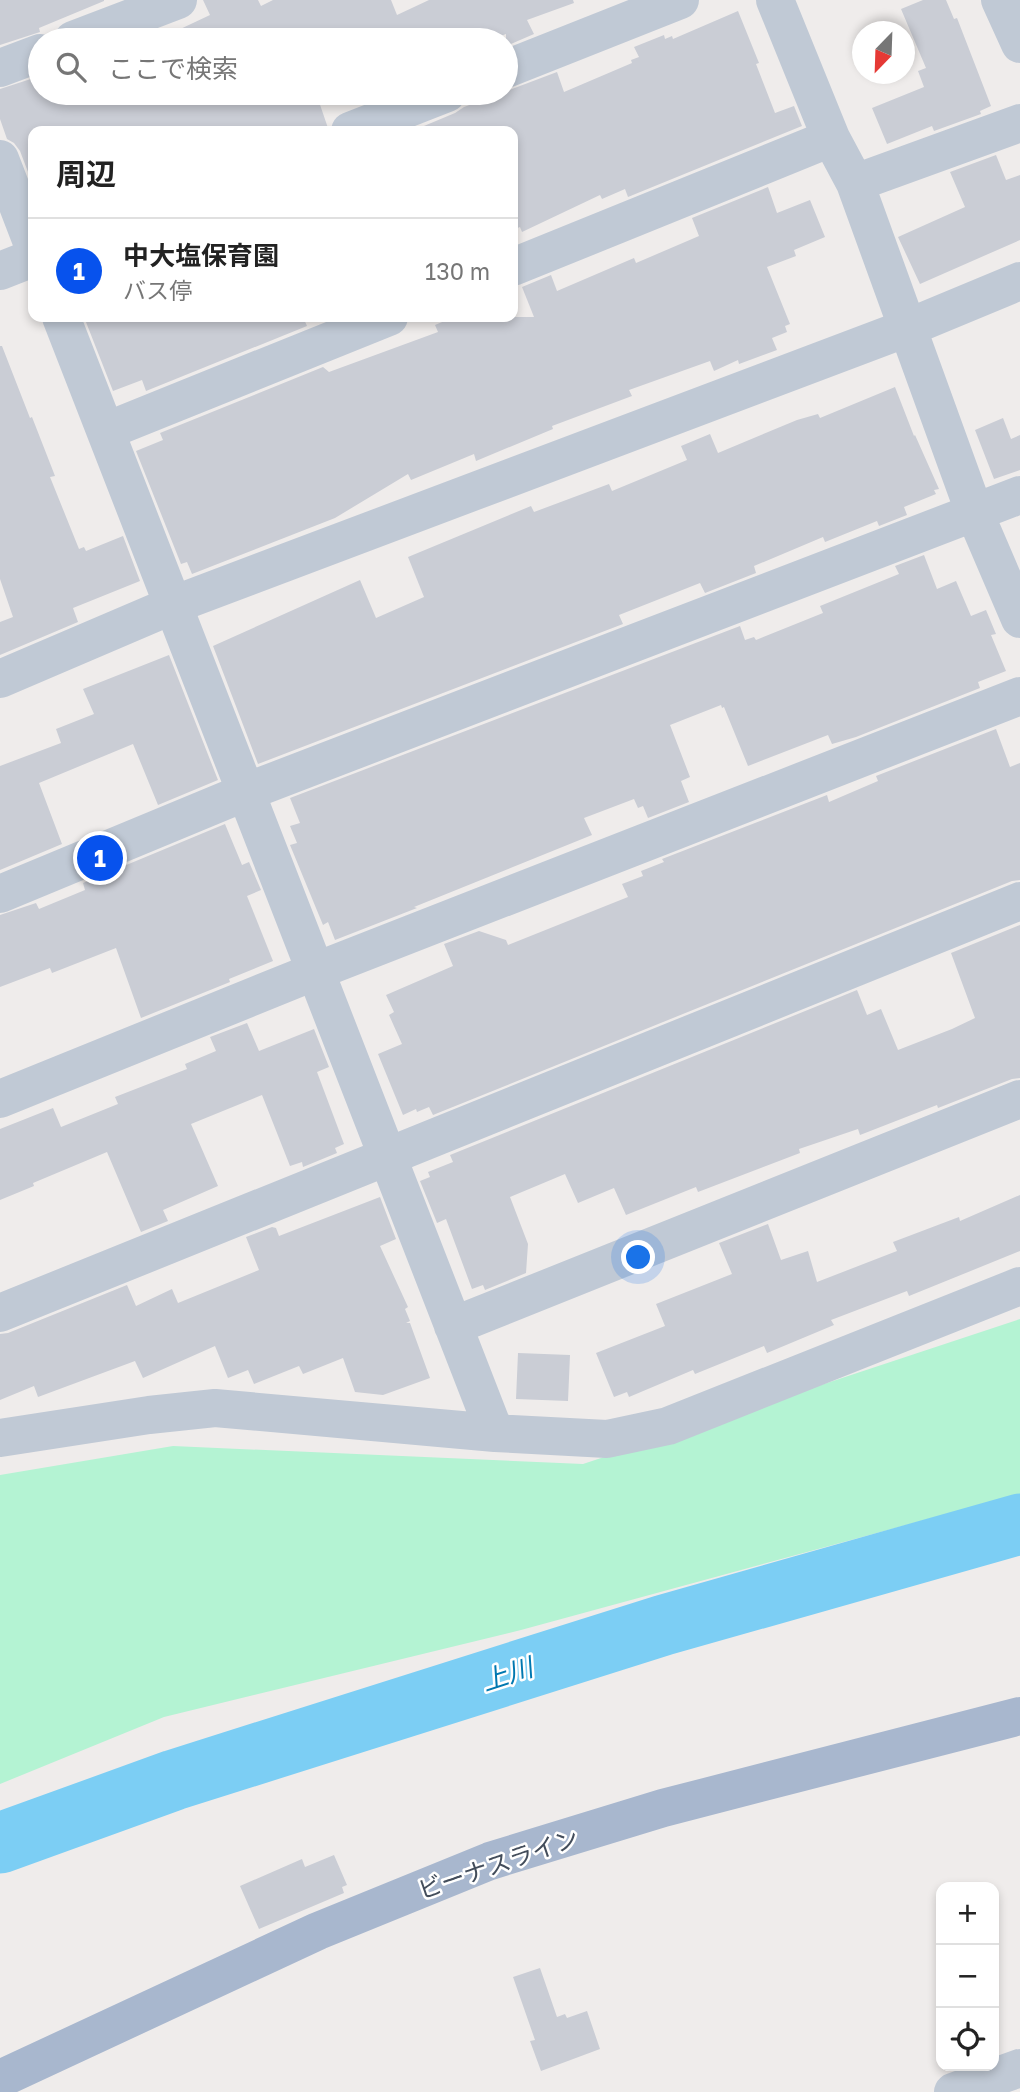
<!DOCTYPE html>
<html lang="ja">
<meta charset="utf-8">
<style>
:root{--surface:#fff;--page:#f6f6f6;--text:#222;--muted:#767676;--line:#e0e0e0;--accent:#0752ed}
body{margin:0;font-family:"Golos Text","Noto Sans JP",sans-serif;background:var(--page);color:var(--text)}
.controls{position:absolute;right:21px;bottom:21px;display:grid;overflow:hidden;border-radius:14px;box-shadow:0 4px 10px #0003}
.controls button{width:63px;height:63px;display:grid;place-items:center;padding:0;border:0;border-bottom:2px solid var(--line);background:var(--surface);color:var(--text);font:35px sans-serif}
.compass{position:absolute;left:852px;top:21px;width:63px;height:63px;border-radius:50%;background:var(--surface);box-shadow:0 4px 10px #0003;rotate:203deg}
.you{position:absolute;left:639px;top:1258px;width:24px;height:24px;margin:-18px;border:5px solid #fff;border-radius:50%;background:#1a73e8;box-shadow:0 0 0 10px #1a73e833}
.badge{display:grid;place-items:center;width:46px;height:46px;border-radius:50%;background:var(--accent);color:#fff;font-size:23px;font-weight:700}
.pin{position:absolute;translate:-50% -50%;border:4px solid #fff;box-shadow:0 2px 7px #0006}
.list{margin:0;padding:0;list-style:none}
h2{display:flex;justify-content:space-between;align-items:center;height:91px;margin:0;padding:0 28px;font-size:30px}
h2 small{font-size:23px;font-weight:400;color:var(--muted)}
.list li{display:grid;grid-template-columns:46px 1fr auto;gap:21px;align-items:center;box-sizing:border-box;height:105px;padding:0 28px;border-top:2px solid var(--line)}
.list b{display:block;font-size:26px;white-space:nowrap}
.list p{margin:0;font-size:23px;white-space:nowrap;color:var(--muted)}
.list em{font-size:23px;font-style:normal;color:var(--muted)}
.icon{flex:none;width:38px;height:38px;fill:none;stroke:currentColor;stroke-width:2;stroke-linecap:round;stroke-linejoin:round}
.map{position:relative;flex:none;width:1020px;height:2092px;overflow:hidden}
.search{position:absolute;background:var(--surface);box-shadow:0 4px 10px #0003;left:28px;top:28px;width:490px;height:77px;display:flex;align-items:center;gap:18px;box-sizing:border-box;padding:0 24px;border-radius:38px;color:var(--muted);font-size:26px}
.panel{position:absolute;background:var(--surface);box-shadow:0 4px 10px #0003;left:28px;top:126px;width:490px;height:196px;border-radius:14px}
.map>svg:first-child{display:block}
</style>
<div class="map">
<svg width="1020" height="2092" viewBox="0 0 1020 2092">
<rect width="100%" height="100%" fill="#efeceb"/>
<!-- green -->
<path fill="#b4f3d3" d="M1020,1319V1494L521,1630L164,1717L0,1784V1475L173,1446L583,1464Z"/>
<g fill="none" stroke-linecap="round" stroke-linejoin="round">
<!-- river -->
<path stroke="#7ccef4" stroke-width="61" d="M0,1843L174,1780L664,1625L1020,1524"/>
</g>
<!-- building -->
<path fill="#cacdd5" d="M0,0H104V1L39,28L40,32L0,45Z
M203,0H258L261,6L273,0H391L397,15L429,0H573L574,3L527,20L534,34L506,46V34L490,40H157L210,15Z
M923,0H946L954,19L957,18L991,106L980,111L981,114L934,131L932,126L887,144L872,108L924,87L918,71L926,68L901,9Z
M738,11L759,63L756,64L775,113L794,106L802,126L628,197L625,189L602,199L600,195L522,232L520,227L513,230V131H412L455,113L464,107L557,72L564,92L632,63L631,60L639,57L634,47L664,35L665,39L672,36L673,39Z
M40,76V95L44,93H316L329,131H33V185L20,151L14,143L7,139L0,119V89Z
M996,155L1006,180L1020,175V240L920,284L898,237L965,207L950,172Z
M768,187L777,213L810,200L825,237L794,250L796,256L767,267L790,324L785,326L787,332L772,338L777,350L739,364L738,360L714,371L710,361L629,390L632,396L552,426L553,429L476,461L474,454L411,480L408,474L335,518L192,574L187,562L181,564L136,451L163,440L160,433L323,367L329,372L438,332L435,325L454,317H534L522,287L551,275L557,291L634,258L636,263L699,236L692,218Z
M84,317H303L307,326L146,391L142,380L113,391Z
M0,346H2L30,418L32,417L55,476L50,477L79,549L84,547L86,551L123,536L140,581L73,608L78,622L0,655V622L13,617L0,579Z
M895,387L914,436L915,435L939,489L934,490L936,494L904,507L907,515L879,526L877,521L825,542L823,537L754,566L756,573L705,593L700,583L619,615L623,624L258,764L213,646L360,580L376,618L424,597L408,557L531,506L534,512L609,484L612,491L687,460L681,446L710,434L718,453L797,420L818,414L820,418Z
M1003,418L1011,439L1020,435V470L994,479L975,430Z
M924,555L937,589L956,581L971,616L986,610L996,634L991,635L1006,671L978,682L980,688L856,737L832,744L828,735L748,766L724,707L722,708L721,705L670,725L690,777L681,781L689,802L648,818L643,806L638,808L634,799L584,818L592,835L414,907L417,908L335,940L328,922L323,925L290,845L297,843L290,826L300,823L290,798L740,626L745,640L754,637L756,640L823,613L820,606L899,574L895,566Z
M169,655L218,780L158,805L133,744L39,783L62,844L0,870V766L61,743L56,729L94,714L83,689Z
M996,729L1010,767L1020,763V880L1012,881L433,1115L429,1107L417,1112L416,1109L403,1115L378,1054L402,1044L389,1015L394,1012L386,995L453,966L444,944L479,931L506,940L508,945L628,897L622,884L643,876L641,871L664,862L662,859L827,795L829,802L878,781L876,776Z
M225,824L242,865L249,862L261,890L247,896L273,961L229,979L230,982L141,1018L116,948L52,973L50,968L0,987V915L36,903L39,909L85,890L83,883Z
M1020,925V1078L1012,1079L938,1108L937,1105L860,1135L858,1129L799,1149L800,1153L698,1192L696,1187L626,1215L614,1188L578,1203L565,1174L510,1197L528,1244L526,1273L485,1290L483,1285L472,1289L446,1219L437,1223L420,1181L430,1177L428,1172L453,1162L450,1155L857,990L867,1015L881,1009L898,1050L952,1029L975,1018L951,953Z
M247,1023L259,1051L314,1029L329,1067L317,1072L344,1144L335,1148L337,1153L303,1167L302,1162L290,1166L262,1095L191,1124L218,1186L163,1210L168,1221L141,1232L107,1152L33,1183L34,1186L0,1200V1129L53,1108L61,1127L118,1104L115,1097L187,1069L185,1064L216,1051L210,1037Z
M1020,1195V1251L909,1296L907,1291L831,1320L834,1325L767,1353L764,1346L695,1374L693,1370L629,1397L627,1392L614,1397L596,1353L665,1326L656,1304L732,1274L719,1243L768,1224L781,1260L808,1251L817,1282L897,1251L893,1242L959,1217L960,1221Z
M380,1197L396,1239L380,1246L408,1307L405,1309L410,1321L406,1323H410L430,1378L383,1395L355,1392L343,1358L303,1374L299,1366L254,1384L248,1370L228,1378L215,1346L143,1378L135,1361L38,1397L34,1386L0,1400V1334L8,1333L127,1285L136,1306L172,1289L178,1303L259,1270L246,1237L272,1227L276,1228L279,1236Z
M518,1353L570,1355L568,1401L516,1399Z
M334,1855L347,1885L342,1887L344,1893L259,1929L240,1886L302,1859L305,1867Z
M540,1968L557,2017L565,2014L567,2018L587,2011L600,2049L541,2071L530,2041L535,2040L513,1977Z"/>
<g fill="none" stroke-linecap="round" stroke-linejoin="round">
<!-- minor -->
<path stroke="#c0c9d5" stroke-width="38" d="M775,0L831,138L855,183L975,514L1020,619
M1000,0L1020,44
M73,40L178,0
M0,68L40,53
M506,69L680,0
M350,131L447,93
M0,159L33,245
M855,183L1020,123
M513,267L831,138
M0,271L33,258
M61,317L495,1433
M106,431L389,317
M0,679L173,605L907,328L1020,281
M0,894L246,792L1020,495
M0,1099L316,971L1020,696
M0,1313L1020,901
M453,1326L1020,1099
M0,1438L149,1415L215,1408L495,1433L607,1439L668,1426L1020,1286
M953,2092L1020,2068"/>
<!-- major -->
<path stroke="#a8b7ce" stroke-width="38" d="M0,2079L318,1931L490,1861L663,1808L1020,1716"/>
</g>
<g text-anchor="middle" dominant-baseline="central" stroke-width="5" stroke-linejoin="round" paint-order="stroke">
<!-- street labels -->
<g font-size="24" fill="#434d5b" stroke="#fff">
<text transform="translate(498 1863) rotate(-19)">ビーナスライン</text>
</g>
<!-- water labels -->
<g font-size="26" font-style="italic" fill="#0078b0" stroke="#fff">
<text transform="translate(507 1674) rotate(-18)">上川</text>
</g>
</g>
</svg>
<div class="controls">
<button>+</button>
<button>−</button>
<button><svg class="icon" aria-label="locate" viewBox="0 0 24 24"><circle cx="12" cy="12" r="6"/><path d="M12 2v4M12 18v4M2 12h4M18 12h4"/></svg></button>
</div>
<svg class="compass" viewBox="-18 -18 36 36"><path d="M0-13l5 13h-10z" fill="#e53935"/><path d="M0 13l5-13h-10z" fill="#767676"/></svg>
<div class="you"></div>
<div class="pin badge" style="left:100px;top:858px">1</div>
<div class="search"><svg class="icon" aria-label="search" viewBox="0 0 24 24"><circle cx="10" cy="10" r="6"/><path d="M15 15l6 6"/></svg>ここで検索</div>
<section class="panel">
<h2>周辺<small></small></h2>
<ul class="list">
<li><span class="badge">1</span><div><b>中大塩保育園</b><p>バス停</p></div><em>130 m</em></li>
</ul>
</section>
</div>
